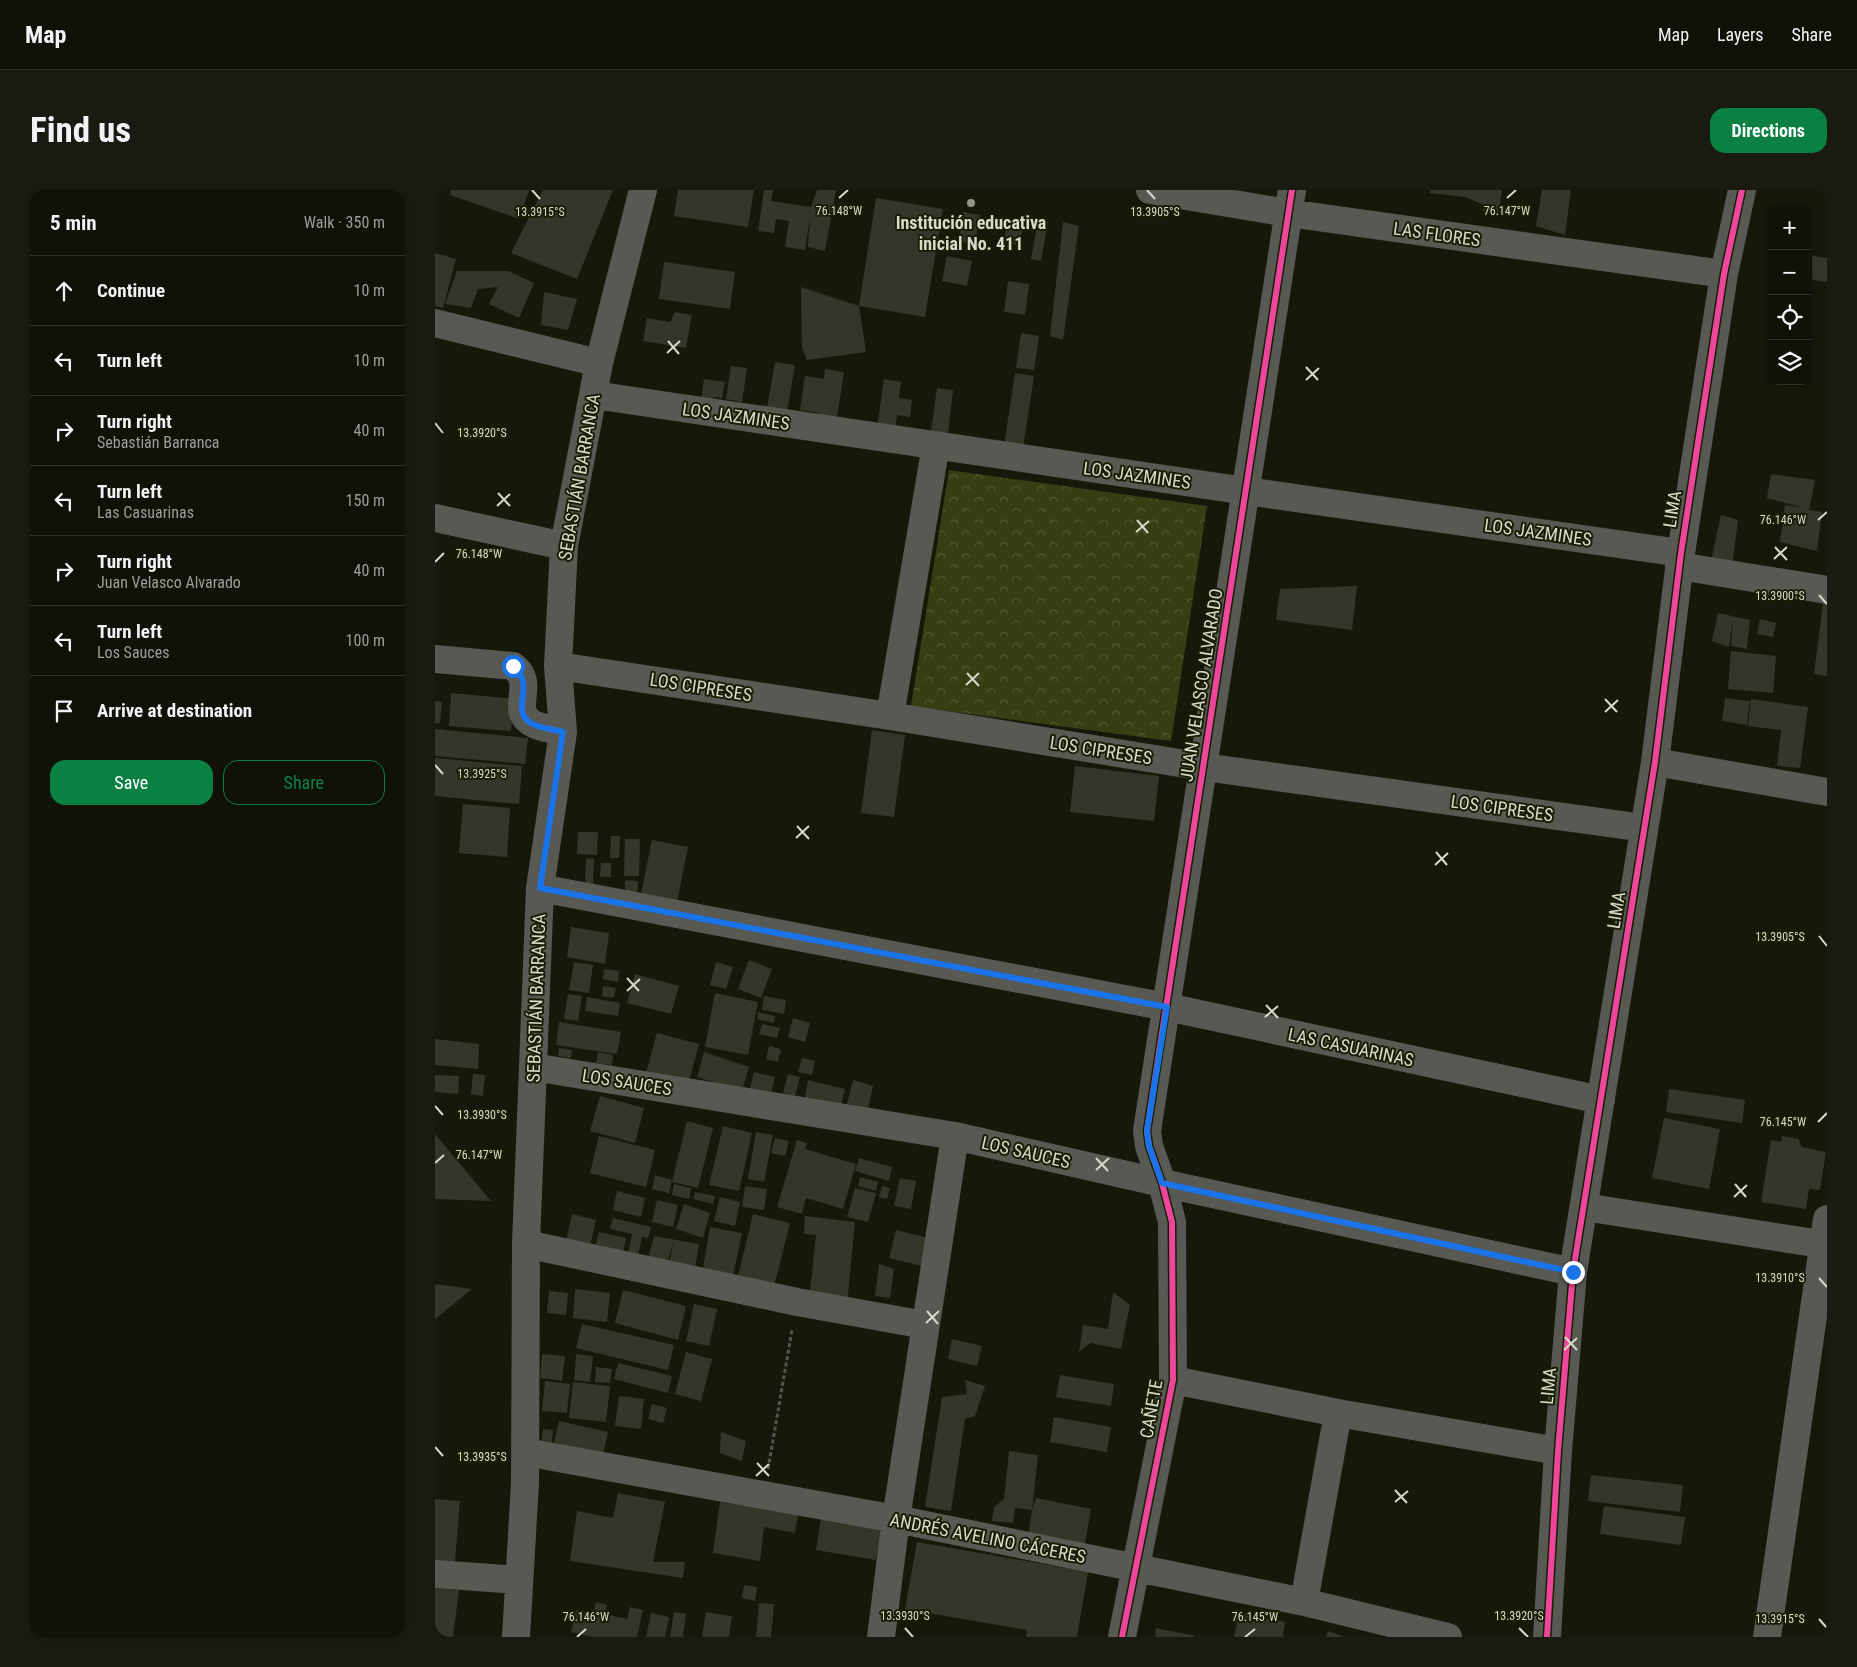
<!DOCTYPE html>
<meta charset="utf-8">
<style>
:root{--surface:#101208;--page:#191b12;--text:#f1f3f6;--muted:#9c9e9c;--line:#303229;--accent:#0b8043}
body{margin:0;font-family:"Roboto Condensed",sans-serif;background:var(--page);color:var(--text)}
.controls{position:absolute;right:15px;top:15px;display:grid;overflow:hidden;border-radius:10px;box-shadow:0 1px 4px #0004}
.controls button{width:45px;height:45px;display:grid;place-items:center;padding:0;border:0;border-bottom:1px solid var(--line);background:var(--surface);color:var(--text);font:25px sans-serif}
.stop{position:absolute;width:15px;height:15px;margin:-11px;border:4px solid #1a73e8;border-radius:50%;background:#fff}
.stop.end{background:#1a73e8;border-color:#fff;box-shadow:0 1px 5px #0008}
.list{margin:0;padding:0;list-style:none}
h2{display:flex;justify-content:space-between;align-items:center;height:65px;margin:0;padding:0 20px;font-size:21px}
h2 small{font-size:16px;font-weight:400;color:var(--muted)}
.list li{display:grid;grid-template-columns:32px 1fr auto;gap:15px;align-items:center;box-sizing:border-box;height:70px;padding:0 20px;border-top:1px solid var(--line)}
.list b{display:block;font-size:19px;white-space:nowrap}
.list p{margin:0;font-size:16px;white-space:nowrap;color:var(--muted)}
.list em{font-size:16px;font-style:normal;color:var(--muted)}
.actions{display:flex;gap:10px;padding:15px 20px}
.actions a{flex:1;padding:11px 0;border:1px solid var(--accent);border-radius:15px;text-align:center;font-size:18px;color:var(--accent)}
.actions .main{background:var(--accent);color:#fff}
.icon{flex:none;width:28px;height:28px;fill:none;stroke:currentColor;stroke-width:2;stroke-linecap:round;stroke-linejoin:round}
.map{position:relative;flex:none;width:1392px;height:1447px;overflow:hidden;border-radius:15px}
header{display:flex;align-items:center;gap:30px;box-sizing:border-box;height:70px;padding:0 25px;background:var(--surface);border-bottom:1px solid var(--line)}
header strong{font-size:24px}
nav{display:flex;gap:28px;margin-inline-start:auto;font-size:18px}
.intro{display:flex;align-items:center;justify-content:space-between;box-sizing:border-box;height:120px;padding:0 30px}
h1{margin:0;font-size:35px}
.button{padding:12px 22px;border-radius:15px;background:var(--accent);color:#fff;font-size:18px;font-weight:700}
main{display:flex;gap:30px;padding:0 30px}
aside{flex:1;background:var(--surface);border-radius:15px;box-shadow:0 1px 4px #0004}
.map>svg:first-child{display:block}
</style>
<header>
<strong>Map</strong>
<nav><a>Map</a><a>Layers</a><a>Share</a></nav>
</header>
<div class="intro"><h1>Find us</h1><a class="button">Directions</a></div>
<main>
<aside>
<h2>5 min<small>Walk · 350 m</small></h2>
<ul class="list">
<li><svg class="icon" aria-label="ahead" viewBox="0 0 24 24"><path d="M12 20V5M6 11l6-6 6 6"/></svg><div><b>Continue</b></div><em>10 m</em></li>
<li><svg class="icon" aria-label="left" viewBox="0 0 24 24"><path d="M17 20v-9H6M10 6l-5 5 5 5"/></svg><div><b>Turn left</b></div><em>10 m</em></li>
<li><svg class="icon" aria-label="right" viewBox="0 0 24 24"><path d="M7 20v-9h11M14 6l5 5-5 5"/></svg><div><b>Turn right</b><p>Sebastián Barranca</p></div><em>40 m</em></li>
<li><svg class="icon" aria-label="left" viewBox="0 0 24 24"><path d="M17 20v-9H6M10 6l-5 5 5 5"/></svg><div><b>Turn left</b><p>Las Casuarinas</p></div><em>150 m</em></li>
<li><svg class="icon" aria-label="right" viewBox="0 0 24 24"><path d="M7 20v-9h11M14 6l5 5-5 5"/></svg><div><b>Turn right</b><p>Juan Velasco Alvarado</p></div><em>40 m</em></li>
<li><svg class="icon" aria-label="left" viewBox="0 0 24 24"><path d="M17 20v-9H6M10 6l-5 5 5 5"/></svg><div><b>Turn left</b><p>Los Sauces</p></div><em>100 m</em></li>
<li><svg class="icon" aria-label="arrive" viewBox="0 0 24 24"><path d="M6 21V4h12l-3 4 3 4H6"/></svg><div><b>Arrive at destination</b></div></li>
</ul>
<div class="actions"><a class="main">Save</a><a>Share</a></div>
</aside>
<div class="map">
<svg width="1392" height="1447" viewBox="0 0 1392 1447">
<defs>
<pattern id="park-crowns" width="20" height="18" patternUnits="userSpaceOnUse" patternTransform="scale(1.25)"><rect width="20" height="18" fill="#363e13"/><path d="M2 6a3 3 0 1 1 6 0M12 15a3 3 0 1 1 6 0" fill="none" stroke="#525934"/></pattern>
</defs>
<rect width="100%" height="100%" fill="#16180a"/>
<!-- park -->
<path fill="url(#park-crowns)" d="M514,280L772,316L736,551L476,516Z"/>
<!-- building -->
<path fill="#34362a" d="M16,0H94L84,29L15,5Z
M108,0H178L142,89L76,63Z
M243,0H319L313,37L239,26Z
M329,0H338L336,11L376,17L382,0H401L390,61L373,57L375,27L370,60L350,57L354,31L341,29L339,43L323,41Z
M995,0H1067L1063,27L1048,21L1047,14L1030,7L995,3Z
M1107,0H1136L1130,45L1101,36Z
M441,8L508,19L490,127L424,116Z
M528,22L545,25L540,54L524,51Z
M603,31L613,32L606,71L596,69Z
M628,32L644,36L628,150L615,146Z
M572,33L588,35L585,55L569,53Z
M0,63L21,69L8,118L0,116Z
M1373,65L1392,68V92L1373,89Z
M512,66L537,71L532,96L507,91Z
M229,72L300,82L295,119L224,109Z
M22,81H73L99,93L84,128L54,114L63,97L43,99L36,118L10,114Z
M573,91L594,94L590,125L569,122Z
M366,97L424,116L431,162L372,170L367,158Z
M109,102L142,109L133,140L106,135Z
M240,122L257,125L251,158L208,151L212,128L235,132Z
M586,143L604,146L599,180L581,178Z
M340,172L360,175L352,222L332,218Z
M296,176L312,178L307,212L291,209Z
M390,179L409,182L400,240L382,237L384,223L365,220L370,186L389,189Z
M580,183L599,186L588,258L569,256Z
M269,189L290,192L287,208L278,207L277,212L266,210Z
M449,189L466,192L464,208L477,210L475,227L462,225L460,241L442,238Z
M502,198L518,200L513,244L496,242Z
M1336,284L1380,290L1374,320L1387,322L1382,361L1345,352L1350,315L1369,318L1332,308Z
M1286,325L1303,330L1297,378L1275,375Z
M922,396L917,440L841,430L845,399Z
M1388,413H1392V486L1379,484Z
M1283,423L1315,430L1312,459L1296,456L1298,432L1294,457L1277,451Z
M1325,429L1341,433L1338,447L1322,444Z
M1296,461L1341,466L1338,503L1293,499Z
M16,503L79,509L76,541L14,536Z
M1290,508L1315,511L1312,535L1287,531Z
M1316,509L1373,517L1365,578L1342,576L1346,540L1313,536Z
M0,511L7,512L5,533H0Z
M0,539L93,548L90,574L0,566Z
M437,540L470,545L459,627L426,623Z
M0,568L87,576L84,614L0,606Z
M640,576L724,586L719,631L635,622Z
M28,614L75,618L72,667L24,663Z
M143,642H163L162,665L142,664Z
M176,646H185L184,668H175Z
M190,649H205L204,686H189Z
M217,650L253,657L242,712L206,704Z
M151,668L159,669L158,698L150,699Z
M166,673H176V687H165Z
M190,690L203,691L202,711L190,710Z
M136,737L174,743L170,774L132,767Z
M314,770L337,779L326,808L303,799Z
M139,772L158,775L154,803L134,800Z
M281,772L298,777L291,799L275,795Z
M169,779L184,781L183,792L168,789Z
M200,784L244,796L236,824L192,813Z
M168,796L181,798L179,808L167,806Z
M280,803L323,812L313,865L270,857Z
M133,804L147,806L143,831L129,829Z
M329,806L351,810L349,824L327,820Z
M152,807L185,813L183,826L150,821Z
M323,822L340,826L339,833L322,829Z
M358,828L375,833L370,852L353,847Z
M124,832L186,842L182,864L121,855Z
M327,834L345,838L342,848L324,844Z
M222,843L264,854L253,895L211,883Z
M0,849L44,854L43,879L0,875Z
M334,856L346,859L343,872L331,869Z
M124,858L137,860L136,868L123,866Z
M163,862L178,865L177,875L161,873Z
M269,862L314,877L307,901L262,887Z
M367,868L380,871L377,885L363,882Z
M319,882L340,887L335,907L314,901Z
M38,884L50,885L48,906L36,904Z
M353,884L365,887L360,906L348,903Z
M0,885L24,886L23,904L0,902Z
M373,890L410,899L405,920L369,911Z
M418,890L438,896L432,923L411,918Z
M1234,899L1310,910L1307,933L1231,922Z
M165,906L209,918L200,953L155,941Z
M1229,928L1285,939L1274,999L1217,988Z
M252,931L278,938L263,998L237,992Z
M288,936L317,943L304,1001L274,995Z
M321,942L338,945L329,992L313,989Z
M0,944L56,1011L0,1009Z
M164,946L220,960L211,997L155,983Z
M1347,946L1364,949L1366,957L1391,962L1385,1000L1374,999L1371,1019L1326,1012L1336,950L1346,952Z
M340,948L354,951L350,966L336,963Z
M362,950L372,953L370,959L421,974L408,1019L371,1008L367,1024L342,1017Z
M424,968L457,977L454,991L420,981Z
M220,985L237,990L234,1003L217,999Z
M425,987L443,992L441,1001L423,996Z
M465,988L481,991L476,1019L459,1016Z
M239,994L256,998L254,1009L237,1005Z
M310,996L332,999L329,1020L307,1017Z
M447,996L455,998L452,1009L444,1007Z
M420,998L441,1003L433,1032L412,1027Z
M182,1001L210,1008L206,1027L178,1020Z
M260,1002L280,1006L278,1014L259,1009Z
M285,1007L305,1012L300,1036L279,1031Z
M222,1010L243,1015L238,1037L217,1032Z
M249,1014L275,1023L268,1048L241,1039Z
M137,1024L161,1030L153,1065L129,1060Z
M318,1024L355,1033L338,1101L302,1091Z
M370,1026L420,1032L412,1115L374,1110L381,1045L369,1044Z
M178,1028L216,1037L213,1048L207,1047L201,1075L191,1073L197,1044L175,1039Z
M275,1037L307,1043L297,1090L267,1084Z
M461,1040L498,1049L491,1077L454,1068Z
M164,1042L191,1048L187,1068L159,1061Z
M219,1046L264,1054L259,1084L233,1080L239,1050L231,1077L212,1072Z
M444,1074L459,1079L455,1108L440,1106Z
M0,1094L37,1099L0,1129Z
M140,1099L175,1103L172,1132L138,1128Z
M188,1100L251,1116L243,1150L180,1133Z
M114,1101L133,1103L131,1125L112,1123Z
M678,1102L695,1115L686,1159L655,1153L644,1162L648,1135L673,1139Z
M259,1114L282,1119L274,1156L251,1151Z
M147,1134L239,1155L233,1180L141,1158Z
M517,1149L547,1156L542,1176L513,1169Z
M251,1162L277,1169L266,1211L240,1204Z
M107,1164L130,1166L127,1191L105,1188Z
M141,1164L158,1166L155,1192L139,1190Z
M183,1173L237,1186L233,1203L179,1189Z
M161,1177L177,1179L175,1193L160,1192Z
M625,1185L679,1194L676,1216L621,1207Z
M530,1190L550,1196L540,1226L530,1229L516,1321L490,1317L507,1207L532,1204Z
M110,1191L135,1194L132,1223L107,1221Z
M138,1192L175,1196L171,1232L134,1228Z
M184,1206L209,1209L206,1239L180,1236Z
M217,1214L232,1218L228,1233L213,1229Z
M619,1227L676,1237L672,1262L615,1252Z
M124,1231L173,1242L166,1274L117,1263Z
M108,1239L118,1240L116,1258L106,1257Z
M286,1242L311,1251L307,1271L285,1263Z
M574,1261L603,1265L597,1320L601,1308L656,1319L649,1359L593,1348L597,1320L580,1318L578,1333L557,1331L559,1317L569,1309Z
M1156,1285L1248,1295L1245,1322L1153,1311Z
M183,1303L230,1312L218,1372H250L248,1388L135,1371L142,1321L178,1328Z
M0,1309L25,1311L19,1384L0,1382Z
M285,1312L363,1324L360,1343L329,1337L325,1371L278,1363Z
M1169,1316L1250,1327L1246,1355L1165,1344Z
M386,1328L447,1339L441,1370L381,1360Z
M482,1352L653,1382L642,1447H591L592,1440L470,1419Z
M309,1395L322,1397L320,1411L307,1408Z
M0,1398L24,1400L18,1447H0Z
M161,1412L172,1415L170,1424L192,1429L195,1417L208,1420L202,1447H157L136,1442L141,1420L158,1424Z
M324,1413L339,1414L336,1447H321Z
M239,1422L251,1424L248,1447H235Z
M271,1422L297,1426L294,1447H267Z
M216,1423L234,1427L230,1447H211Z
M804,1423L850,1432L848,1447H799Z
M721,1438L760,1446V1447H720Z
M893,1441L910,1447H891Z"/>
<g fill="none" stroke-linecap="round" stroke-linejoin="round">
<!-- path -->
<path stroke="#54554e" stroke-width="3" stroke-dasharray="4 2.5" stroke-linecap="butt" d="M333,1279L357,1140"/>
<!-- minor -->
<path stroke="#575952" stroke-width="28" d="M715,0L853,23L1289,84
M0,133L164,173
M159,205L811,301L1246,363
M0,328L129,356
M1244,376L1392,400
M0,469L78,476C101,493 76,517 94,531C102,538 118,539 128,542
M123,476L455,526L769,577L1209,638
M455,526L501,255
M1220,572L1392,602
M105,698L732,817L1166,910
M98,877L520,946L727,993L1138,1082
M1149,1017L1392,1055
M91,1054L362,1112L490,1135
M738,1190L903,1223L1123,1261
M90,1262L461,1329L869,1412L1013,1447
M0,1384L84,1390
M869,1412L903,1223
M81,1447L90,1293L91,1054L105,698L128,542L123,476L129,356L164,173L208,0
M446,1447L461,1329L520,946
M687,1447L738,1190L737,1032L727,993L714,956L712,941L857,0
M1112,1447L1123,1261L1138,1082L1220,572L1246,363L1289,84L1307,0
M1332,1447L1392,1029"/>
<!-- cycleway casing -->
<g stroke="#191e04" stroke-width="9">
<path id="cycleway" d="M687,1447L738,1190L737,1032L727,993L714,956L712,941L857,0
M1112,1447L1123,1261L1138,1082L1220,572L1246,363L1289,84L1307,0"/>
</g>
<!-- cycleway -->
<use href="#cycleway" stroke="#ed469a" stroke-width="6"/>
</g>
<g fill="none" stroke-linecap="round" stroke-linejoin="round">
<!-- route -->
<path stroke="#1a73e8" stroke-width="6" d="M78,476C101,494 76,518 94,532C102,538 118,539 128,542L105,698L732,817L712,941L714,956L727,993L1138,1082"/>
</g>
<!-- ticks -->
<path fill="none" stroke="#d6dbcb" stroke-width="2" d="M97,0L105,9M712,0L720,9M404,8L413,0M1072,8L1081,0M233,151L244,164M232,163L245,151M871,177L883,190M871,190L884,178M0,233L8,243M63,303L75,316M62,316L75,304M702,330L713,343M1383,330L1392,322M701,342L714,331M1340,357L1352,370M1339,369L1352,357M0,372L9,363M1384,405L1392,414M532,483L544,496M531,495L544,483M1170,509L1182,522M1170,522L1183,510M0,575L8,584M362,636L374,649M361,648L374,636M1001,662L1012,675M1000,675L1013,663M1384,746L1392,756M192,788L204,801M192,801L205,789M831,815L843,828M830,827L843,816M0,916L8,925M1383,932L1392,923M661,968L673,981M0,973L9,965M661,980L674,968M1300,994L1311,1007M1299,1007L1312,995M1384,1088L1392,1097M492,1121L503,1134M491,1133L504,1121M1130,1147L1142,1160M1129,1160L1142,1148M0,1257L8,1266M322,1273L334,1286M321,1286L334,1274M960,1300L972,1313M960,1312L973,1301M1384,1429L1392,1438M470,1438L478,1447M1084,1438L1093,1447M142,1447L151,1439M810,1447L820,1439"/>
<!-- markers -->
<circle fill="#939787" stroke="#191e04" stroke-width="2" cx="536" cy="13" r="5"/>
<g text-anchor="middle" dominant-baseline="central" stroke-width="4" stroke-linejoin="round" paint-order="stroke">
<!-- poi labels -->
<g font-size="18" font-weight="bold" fill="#d6dbcb" stroke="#191e04">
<text x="536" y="32">Institución educativa<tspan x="536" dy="21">inicial No. 411</tspan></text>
</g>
<!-- street labels -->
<g font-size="18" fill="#d6dbcb" stroke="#191e04">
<text transform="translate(1002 44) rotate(8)">LAS FLORES</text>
<text transform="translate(301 226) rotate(8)">LOS JAZMINES</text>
<text transform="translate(702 285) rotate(8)">LOS JAZMINES</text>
<text transform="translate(144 287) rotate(-80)">SEBASTIÁN BARRANCA</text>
<text transform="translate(1237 319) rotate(-81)">LIMA</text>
<text transform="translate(1103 342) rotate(8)">LOS JAZMINES</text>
<text transform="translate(766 495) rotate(-81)">JUAN VELASCO ALVARADO</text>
<text transform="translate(266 497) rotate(9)">LOS CIPRESES</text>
<text transform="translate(666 560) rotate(9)">LOS CIPRESES</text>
<text transform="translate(1067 618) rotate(8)">LOS CIPRESES</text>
<text transform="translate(1181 720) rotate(-81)">LIMA</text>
<text transform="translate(101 808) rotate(-88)">SEBASTIÁN BARRANCA</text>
<text transform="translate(916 857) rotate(12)">LAS CASUARINAS</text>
<text transform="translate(192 892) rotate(9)">LOS SAUCES</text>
<text transform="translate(591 962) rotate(13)">LOS SAUCES</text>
<text transform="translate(1113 1196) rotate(-85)">LIMA</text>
<text transform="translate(716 1219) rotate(-80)">CAÑETE</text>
<text transform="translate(553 1348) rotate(11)">ANDRÉS AVELINO CÁCERES</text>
</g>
</g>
<g font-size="12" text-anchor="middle" fill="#d6dbcb" stroke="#191e04" stroke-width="4" stroke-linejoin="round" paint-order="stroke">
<text x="404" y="25">76.148°W</text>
<text x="1072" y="25">76.147°W</text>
<text x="105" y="26">13.3915°S</text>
<text x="720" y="26">13.3905°S</text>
<text x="47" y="247">13.3920°S</text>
<text x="1348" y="334">76.146°W</text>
<text x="44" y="368">76.148°W</text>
<text x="1345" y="410">13.3900°S</text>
<text x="47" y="588">13.3925°S</text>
<text x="1345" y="751">13.3905°S</text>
<text x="47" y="929">13.3930°S</text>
<text x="1348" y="936">76.145°W</text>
<text x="44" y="969">76.147°W</text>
<text x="1345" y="1092">13.3910°S</text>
<text x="47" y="1271">13.3935°S</text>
<text x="470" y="1430">13.3930°S</text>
<text x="1084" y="1430">13.3920°S</text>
<text x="151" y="1431">76.146°W</text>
<text x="820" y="1431">76.145°W</text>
<text x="1345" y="1433">13.3915°S</text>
</g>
</svg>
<div class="controls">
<button>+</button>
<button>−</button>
<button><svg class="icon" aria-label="locate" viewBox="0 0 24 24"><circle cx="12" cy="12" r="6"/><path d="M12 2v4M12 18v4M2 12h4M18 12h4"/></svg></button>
<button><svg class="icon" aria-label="layers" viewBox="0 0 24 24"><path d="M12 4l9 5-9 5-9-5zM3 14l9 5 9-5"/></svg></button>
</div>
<div class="stop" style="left:78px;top:476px"></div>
<div class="stop end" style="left:1138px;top:1082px"></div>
</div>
</main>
